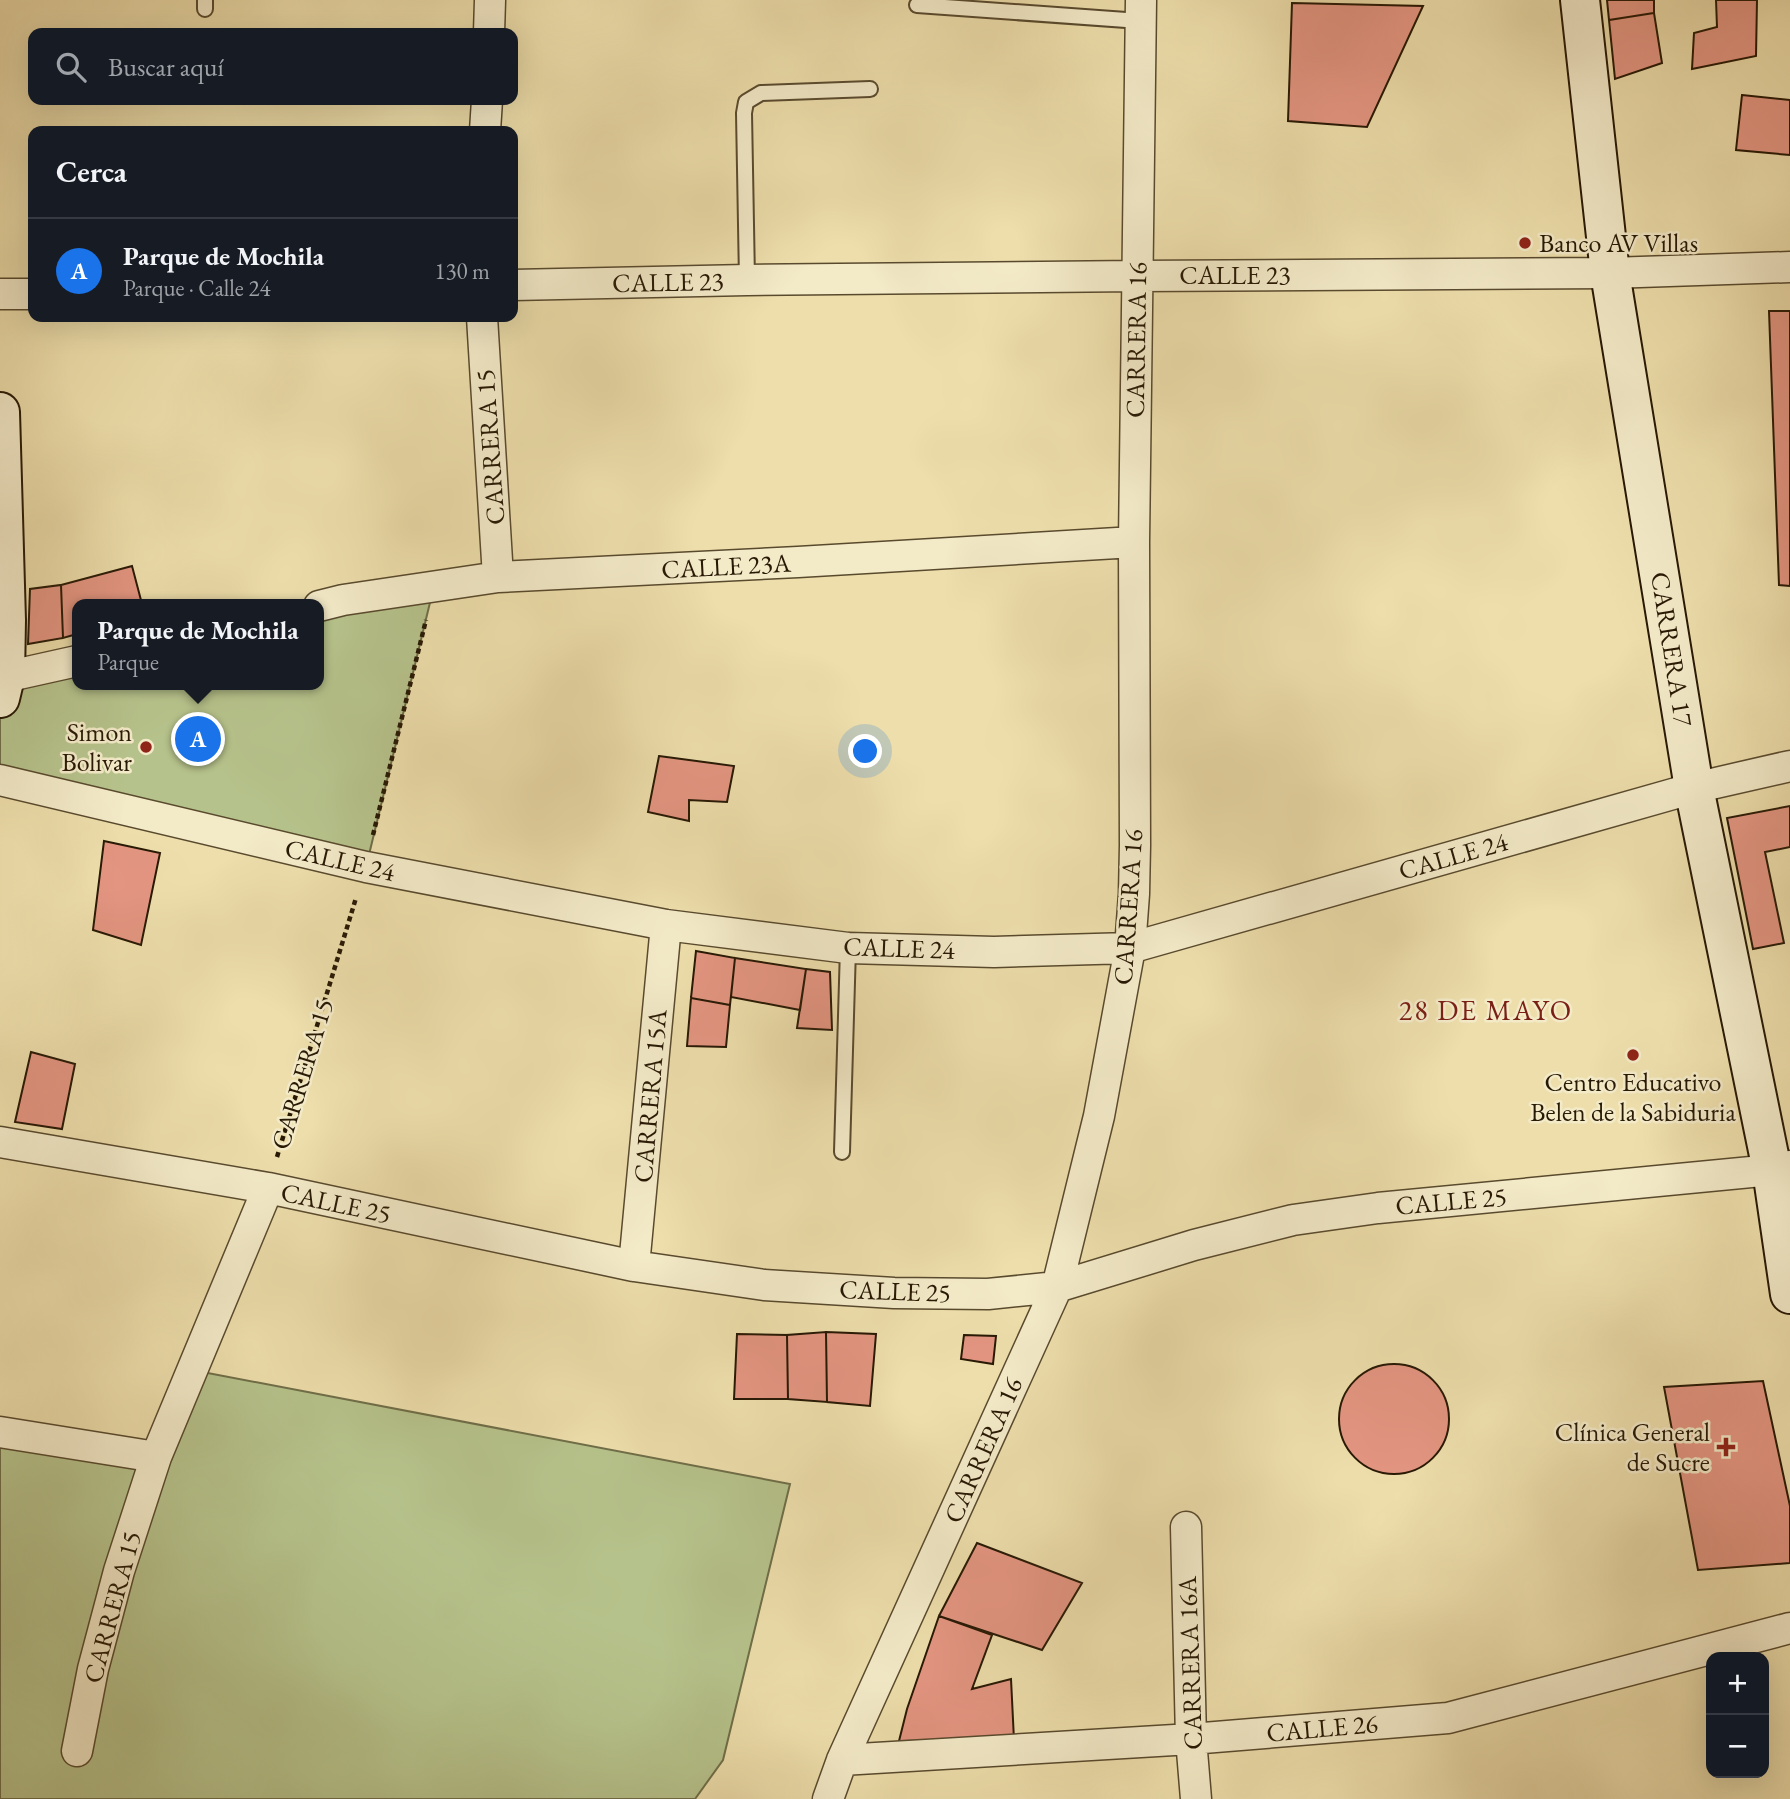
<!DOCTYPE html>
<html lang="es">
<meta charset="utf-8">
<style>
:root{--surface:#171b24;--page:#20242c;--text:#f1f3f6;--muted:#9ea1a6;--line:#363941;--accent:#1a73e8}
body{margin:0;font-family:"EB Garamond",serif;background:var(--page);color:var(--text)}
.controls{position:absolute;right:21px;bottom:21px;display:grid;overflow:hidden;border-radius:14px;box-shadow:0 7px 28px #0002}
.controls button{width:63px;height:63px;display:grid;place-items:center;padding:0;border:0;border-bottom:2px solid var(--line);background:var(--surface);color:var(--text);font:35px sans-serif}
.you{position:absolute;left:866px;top:752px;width:24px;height:24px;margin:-18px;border:5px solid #fff;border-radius:50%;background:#1a73e8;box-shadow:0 0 0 10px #1a73e833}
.badge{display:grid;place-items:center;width:46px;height:46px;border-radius:50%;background:var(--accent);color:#fff;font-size:23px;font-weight:700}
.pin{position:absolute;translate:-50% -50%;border:4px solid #fff;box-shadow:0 2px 7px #0006}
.popup{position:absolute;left:72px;top:599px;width:252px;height:91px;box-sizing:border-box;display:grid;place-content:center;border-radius:14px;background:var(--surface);filter:drop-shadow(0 2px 5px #0005);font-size:23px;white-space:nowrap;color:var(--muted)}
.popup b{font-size:26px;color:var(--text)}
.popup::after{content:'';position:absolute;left:50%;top:100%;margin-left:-14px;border:14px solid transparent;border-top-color:var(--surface)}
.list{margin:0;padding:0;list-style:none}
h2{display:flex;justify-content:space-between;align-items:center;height:91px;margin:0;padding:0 28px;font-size:30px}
h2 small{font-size:23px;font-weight:400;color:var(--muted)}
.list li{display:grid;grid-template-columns:46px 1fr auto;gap:21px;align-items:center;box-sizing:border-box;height:105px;padding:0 28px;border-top:2px solid var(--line)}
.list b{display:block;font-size:26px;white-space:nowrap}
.list p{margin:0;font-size:23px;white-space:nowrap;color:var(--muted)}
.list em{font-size:23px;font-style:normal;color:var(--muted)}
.icon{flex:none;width:38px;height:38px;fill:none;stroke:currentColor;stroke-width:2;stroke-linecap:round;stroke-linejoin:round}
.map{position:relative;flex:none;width:1790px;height:1799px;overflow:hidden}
.search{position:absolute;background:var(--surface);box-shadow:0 7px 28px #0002;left:28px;top:28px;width:490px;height:77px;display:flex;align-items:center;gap:18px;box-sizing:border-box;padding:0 24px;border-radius:14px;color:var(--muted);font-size:26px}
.panel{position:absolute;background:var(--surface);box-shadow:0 7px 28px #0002;left:28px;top:126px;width:490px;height:196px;border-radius:14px}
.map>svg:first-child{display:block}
</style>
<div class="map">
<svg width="1790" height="1799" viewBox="0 0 1790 1799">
<rect width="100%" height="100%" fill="#eddeab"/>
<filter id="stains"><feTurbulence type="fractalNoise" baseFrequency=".00286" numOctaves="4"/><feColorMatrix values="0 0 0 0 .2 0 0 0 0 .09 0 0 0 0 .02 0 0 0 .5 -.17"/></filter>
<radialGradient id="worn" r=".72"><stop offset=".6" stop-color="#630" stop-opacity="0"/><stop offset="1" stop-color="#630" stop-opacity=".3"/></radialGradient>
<!-- green -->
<path fill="#b6c28b" stroke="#6f6e48" stroke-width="2" d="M434,586L366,867L0,780V698L77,662V685H319V611Z
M192,1370L790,1484L723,1760L695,1799H0V1432L155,1457Z"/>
<!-- building -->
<path fill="#e39581" stroke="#281905" stroke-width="2" d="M1607,0H1654V13L1609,20Z
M1716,0H1757L1756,56L1692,69L1694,33L1717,27Z
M1292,3L1423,6L1367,127L1288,121Z
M1654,13L1662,63L1615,79L1609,20Z
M1742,95L1790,100V155L1736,150Z
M1769,311H1790V586L1779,585Z
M132,566L142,604H77V634L63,638L61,585Z
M61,585L63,638L28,644L30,589Z
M659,756L734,766L727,802L689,800V821L648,812Z
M1790,806V847L1765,852L1784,943L1753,949L1727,818Z
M104,841L160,853L141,945L93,930Z
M696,951L735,958L730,1005L691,998Z
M735,958L806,969L800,1010L731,997Z
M806,969L830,972L832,1030L797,1028Z
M691,998L730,1005L726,1047L687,1046Z
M31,1052L75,1064L62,1129L15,1122Z
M826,1332L876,1334L870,1406L827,1402Z
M826,1332L827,1402L788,1399L787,1335Z
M737,1334L787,1335L788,1399H734Z
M964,1335L996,1336L993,1364L961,1359Z
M1339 1419a55 55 0 1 1 110 0a55 55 0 1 1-110 0Z
M1763,1381L1790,1506V1563L1698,1570L1664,1387Z
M977,1543L1082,1583L1042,1650L939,1616Z
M939,1616L992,1635L972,1689L1011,1679L1014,1740L899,1741L907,1709Z"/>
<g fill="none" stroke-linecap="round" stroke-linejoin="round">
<!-- lane casing -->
<g stroke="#594a2e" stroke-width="18">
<path id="lane" d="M917,5L1140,21
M205,9V0
M747,280L744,113L746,102L761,93L870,89
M842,1152L848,948"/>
</g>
<!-- street casing -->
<g stroke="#594a2e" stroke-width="33">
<path id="street" d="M489,33L490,0
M485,131L487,100
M513,285L747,280L1137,276L1610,273L1790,267
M0,294H33
M482,317L498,577
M319,606L343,600L498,577L798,562L1134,542
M5,677L77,661
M0,780L366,867L666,925L848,948L994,952L1130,948L1694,788L1790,766
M0,1142L268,1188L634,1266L764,1285L894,1293L988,1294L1057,1287L1194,1245L1293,1220L1378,1208L1772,1170L1790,1166
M634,1266L666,925
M0,1432L156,1457
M1186,1527L1191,1739L1196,1799
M77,1751L93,1669L119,1571L156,1457L268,1188
M842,1760L1191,1739L1448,1718L1790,1628
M828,1799L842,1760L1057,1287L1099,1116L1130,948L1134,894L1135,845L1134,542L1141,0"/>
</g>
<!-- secondary casing -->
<g stroke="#281905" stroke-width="42">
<path id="secondary" d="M1580,0L1610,273L1694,788L1772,1170L1790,1294
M0,412L6,620L5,677L0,698"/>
</g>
<!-- path -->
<path stroke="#281905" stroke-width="4.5" stroke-dasharray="5 3.5" stroke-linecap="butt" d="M373,835L426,620
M277,1157L356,898"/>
<!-- lane -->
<use href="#lane" stroke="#f3eac8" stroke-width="14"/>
<!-- street -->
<use href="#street" stroke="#f3eac8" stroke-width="30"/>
<!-- secondary -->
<use href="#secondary" stroke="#f3eac8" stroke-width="38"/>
</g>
<!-- markers -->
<g fill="#8f2418" stroke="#f3eac8" stroke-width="2.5">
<circle cx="1525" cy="243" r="7"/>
<circle cx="146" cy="747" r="7"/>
<circle cx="1633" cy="1055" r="7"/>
<path d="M1722.5 1436.5h7v7h7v7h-7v7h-7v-7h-7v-7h7z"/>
</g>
<g text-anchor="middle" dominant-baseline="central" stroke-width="5" stroke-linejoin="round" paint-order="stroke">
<!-- poi labels -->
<g font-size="26" fill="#281905" stroke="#f3eac8" text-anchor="end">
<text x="1539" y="243" text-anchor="start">Banco AV Villas</text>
<text x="132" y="732">Simon<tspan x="132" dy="30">Bolivar</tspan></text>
<text x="1633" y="1082" text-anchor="middle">Centro Educativo<tspan x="1633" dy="30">Belen de la Sabiduria</tspan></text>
<text x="1710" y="1432">Clínica General<tspan x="1710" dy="30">de Sucre</tspan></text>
</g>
<!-- street labels -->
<g font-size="26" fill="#281905" stroke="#f3eac8">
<text x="1235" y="275">CALLE 23</text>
<text transform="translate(668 282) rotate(-1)">CALLE 23</text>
<text transform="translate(1136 340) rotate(-89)">CARRERA 16</text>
<text transform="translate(490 447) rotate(-94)">CARRERA 15</text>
<text transform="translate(726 566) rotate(-3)">CALLE 23A</text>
<text transform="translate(1672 649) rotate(81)">CARRERA 17</text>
<text transform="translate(1453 856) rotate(-16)">CALLE 24</text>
<text transform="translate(340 860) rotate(13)">CALLE 24</text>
<text transform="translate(1128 907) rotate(-86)">CARRERA 16</text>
<text transform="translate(899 948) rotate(2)">CALLE 24</text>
<text transform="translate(302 1074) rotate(-73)">CARRERA 15</text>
<text transform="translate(650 1096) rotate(-85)">CARRERA 15A</text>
<text transform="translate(1451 1201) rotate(-5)">CALLE 25</text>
<text transform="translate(336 1203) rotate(12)">CALLE 25</text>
<text transform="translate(895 1291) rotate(2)">CALLE 25</text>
<text transform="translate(983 1450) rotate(-66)">CARRERA 16</text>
<text transform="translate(112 1607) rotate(-75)">CARRERA 15</text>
<text transform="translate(1190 1663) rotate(-92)">CARRERA 16A</text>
<text transform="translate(1322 1728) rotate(-5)">CALLE 26</text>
</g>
<!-- neighbourhood labels -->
<g font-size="28" letter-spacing="2" fill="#7a1f14" stroke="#f3eac8">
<text x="1486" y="1010">28 DE MAYO</text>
</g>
</g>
<rect width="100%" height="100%" filter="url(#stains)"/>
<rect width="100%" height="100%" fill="url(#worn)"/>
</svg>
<div class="controls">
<button>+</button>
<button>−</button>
</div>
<div class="you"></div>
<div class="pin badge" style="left:198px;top:739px">A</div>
<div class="popup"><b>Parque de Mochila</b>Parque</div>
<div class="search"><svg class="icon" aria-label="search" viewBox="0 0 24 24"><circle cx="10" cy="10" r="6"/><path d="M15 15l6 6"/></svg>Buscar aquí</div>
<section class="panel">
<h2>Cerca<small></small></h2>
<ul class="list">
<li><span class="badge">A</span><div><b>Parque de Mochila</b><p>Parque · Calle 24</p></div><em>130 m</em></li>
</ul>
</section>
</div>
